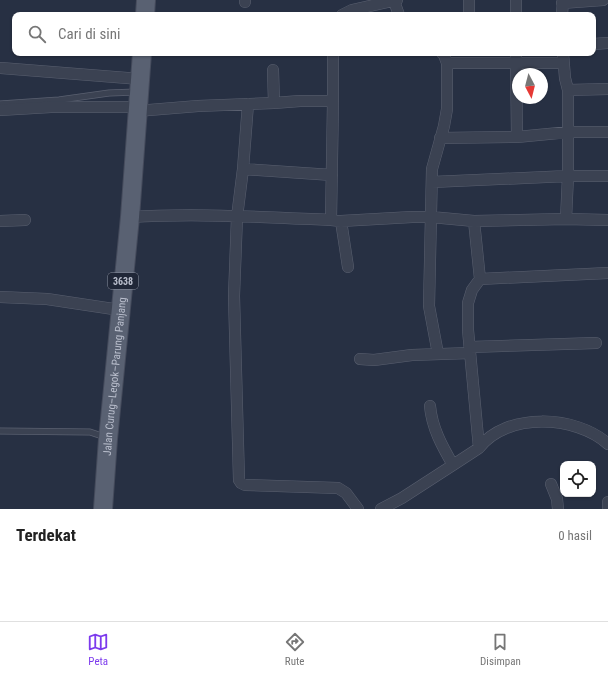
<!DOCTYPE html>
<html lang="id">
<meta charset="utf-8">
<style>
:root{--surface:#fff;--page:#f2f2f2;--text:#222;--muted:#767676;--line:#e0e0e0;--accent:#7c3aed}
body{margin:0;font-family:"Roboto Condensed",sans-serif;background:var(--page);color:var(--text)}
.controls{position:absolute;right:12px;bottom:12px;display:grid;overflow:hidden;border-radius:8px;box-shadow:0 1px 3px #0004}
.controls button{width:36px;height:36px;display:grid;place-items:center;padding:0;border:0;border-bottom:1px solid var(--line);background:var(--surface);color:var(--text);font:20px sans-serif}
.compass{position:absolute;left:512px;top:68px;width:36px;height:36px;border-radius:50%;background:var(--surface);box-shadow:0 1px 3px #0004;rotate:173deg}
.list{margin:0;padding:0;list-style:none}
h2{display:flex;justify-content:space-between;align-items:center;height:52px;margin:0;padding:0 16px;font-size:17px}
h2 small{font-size:13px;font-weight:400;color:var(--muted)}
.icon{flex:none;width:22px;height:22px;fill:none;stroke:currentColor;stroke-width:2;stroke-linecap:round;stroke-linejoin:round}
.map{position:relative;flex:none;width:608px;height:509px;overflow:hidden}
.search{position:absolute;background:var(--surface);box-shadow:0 1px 3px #0004;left:12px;right:12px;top:12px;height:44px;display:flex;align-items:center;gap:10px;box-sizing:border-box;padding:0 14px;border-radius:8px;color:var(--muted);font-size:15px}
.sheet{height:112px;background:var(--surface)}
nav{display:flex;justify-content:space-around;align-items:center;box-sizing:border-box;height:56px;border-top:1px solid var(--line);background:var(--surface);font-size:11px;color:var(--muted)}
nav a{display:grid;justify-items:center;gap:2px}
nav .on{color:var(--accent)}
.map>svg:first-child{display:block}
</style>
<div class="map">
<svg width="608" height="509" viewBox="0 0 608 509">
<rect width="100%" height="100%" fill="#273043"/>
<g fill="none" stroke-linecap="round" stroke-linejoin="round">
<!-- lane casing -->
<g stroke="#5a6070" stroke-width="7">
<path id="lane" d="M0,104L59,100L109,93L136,92
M0,431L90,432L105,437"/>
</g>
<!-- street casing -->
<g stroke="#5a6070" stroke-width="12">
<path id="street" d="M245,0V2
M469,0V15
M394,1L399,15
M562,3L603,0
M342,15L352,10L397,0
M516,15V0
M562,15L563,0
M593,44L608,43
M516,53L517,137
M563,53L565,78L568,90V176L566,219
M447,63H564
M1,68L140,79
M273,70L274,103
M568,90L608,89
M333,101V53
M248,104L243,169L237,217L234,296L239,480L241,483L245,485L338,488L346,493L358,509
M0,110L51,107H138
M137,111L198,106L274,103L300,101H333L331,220
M440,138L517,137L569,132H608
M243,169L332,175
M432,182L568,176H608
M130,217C197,213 265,217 331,220L341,221L412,217H431L474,221L566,219L608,220
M0,221L25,220
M341,221L348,267
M474,221L480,279L472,290L468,303V330L479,448C506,412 576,415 608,444
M480,279L608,273
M0,297L47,299L120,310
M470,347L596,343
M438,354L429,306L432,169L444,126L447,109V63L444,55L442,53
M360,359L374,360L412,355L470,353
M430,406C432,428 442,446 453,465L479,448
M551,484L557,499L558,509
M381,509L402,498L453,465
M608,509V502"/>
</g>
<!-- primary casing -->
<g stroke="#454b5c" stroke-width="20">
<g id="primary">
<path d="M145,15L146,0"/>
<path id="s1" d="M103,509L108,439L130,217L142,53"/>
</g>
</g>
<!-- lane -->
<use href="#lane" stroke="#3b4252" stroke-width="5.5"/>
<!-- street -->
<use href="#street" stroke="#3b4252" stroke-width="11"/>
<!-- primary -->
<use href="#primary" stroke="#596172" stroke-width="18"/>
</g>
<g text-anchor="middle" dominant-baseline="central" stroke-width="3.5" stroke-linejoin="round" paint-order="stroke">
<!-- shield labels -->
<rect fill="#202738" stroke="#8b91a0" stroke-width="1" x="108" y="273" width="30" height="16" rx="3"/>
<g font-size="10" font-weight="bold" fill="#b9becc">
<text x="123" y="281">3638</text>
</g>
<!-- street labels -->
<g font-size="11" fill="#b9becc" stroke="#202738">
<text stroke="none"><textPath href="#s1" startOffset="133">Jalan Curug–Legok–Parung Panjang</textPath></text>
</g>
</g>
</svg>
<div class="controls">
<button><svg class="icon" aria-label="locate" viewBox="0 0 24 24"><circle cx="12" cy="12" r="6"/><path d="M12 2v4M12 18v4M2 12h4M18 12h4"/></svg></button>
</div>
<svg class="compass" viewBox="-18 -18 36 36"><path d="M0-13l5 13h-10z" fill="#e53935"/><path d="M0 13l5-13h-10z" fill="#767676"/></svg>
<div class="search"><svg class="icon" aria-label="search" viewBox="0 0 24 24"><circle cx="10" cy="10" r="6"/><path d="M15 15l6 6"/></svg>Cari di sini</div>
</div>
<section class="sheet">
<h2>Terdekat<small>0 hasil</small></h2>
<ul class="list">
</ul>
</section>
<nav>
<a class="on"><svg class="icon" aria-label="map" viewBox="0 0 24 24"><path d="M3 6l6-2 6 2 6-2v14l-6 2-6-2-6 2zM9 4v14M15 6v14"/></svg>Peta</a>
<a><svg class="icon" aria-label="directions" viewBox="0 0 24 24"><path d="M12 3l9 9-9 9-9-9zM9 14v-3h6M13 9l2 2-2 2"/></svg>Rute</a>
<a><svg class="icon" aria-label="saved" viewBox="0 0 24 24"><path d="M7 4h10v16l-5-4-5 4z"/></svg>Disimpan</a>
</nav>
